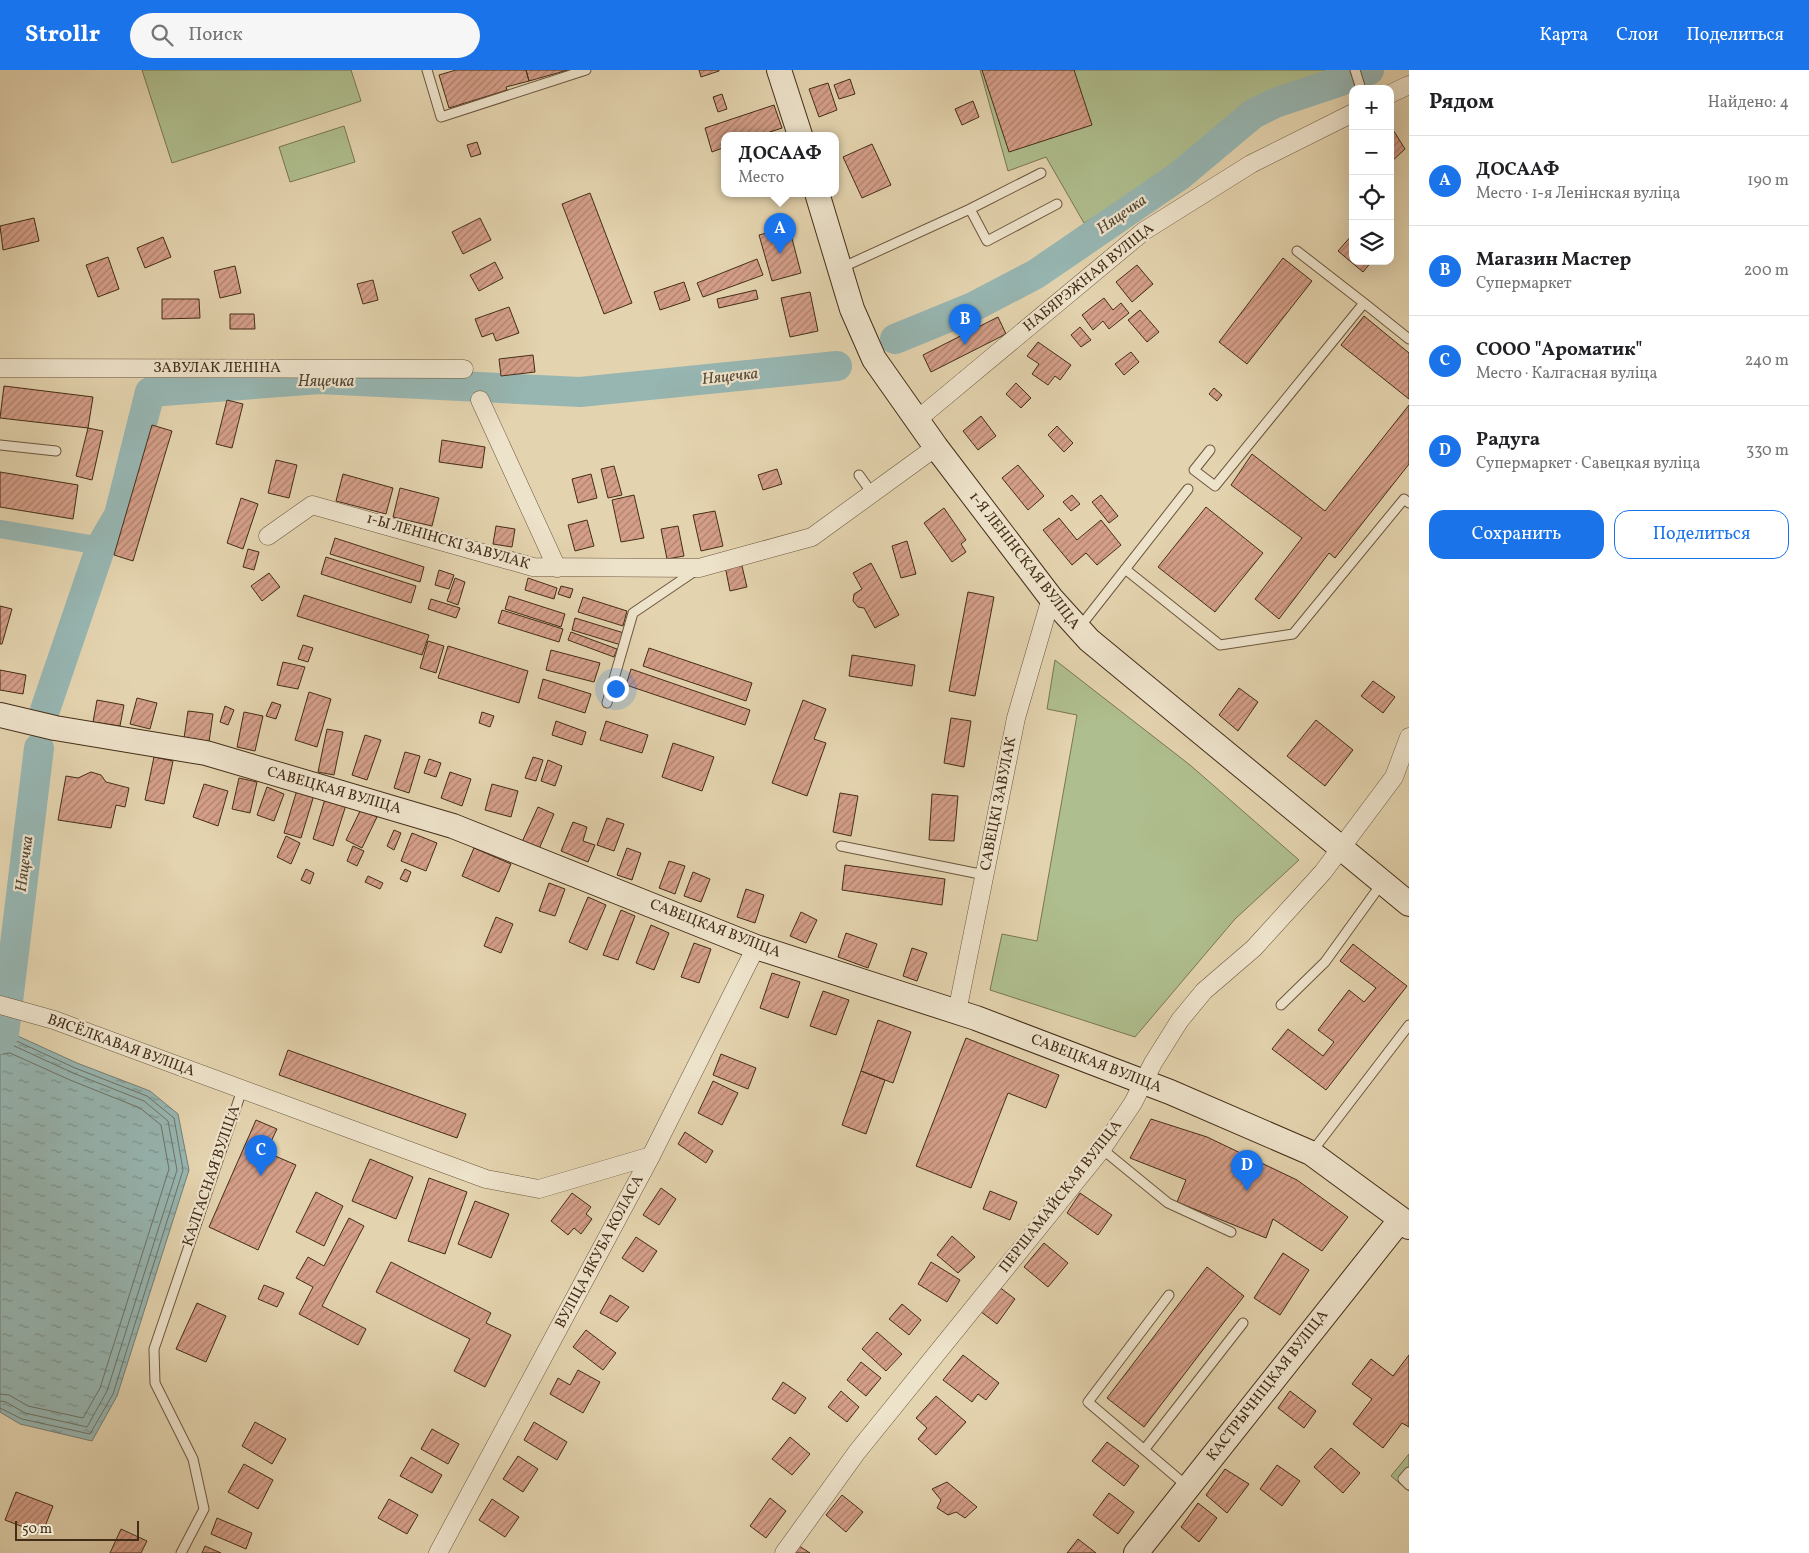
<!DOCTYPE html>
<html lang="ru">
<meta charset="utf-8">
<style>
:root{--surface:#fff;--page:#f6f6f6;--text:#202124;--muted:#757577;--line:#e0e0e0;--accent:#1a73e8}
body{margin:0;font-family:Vollkorn,serif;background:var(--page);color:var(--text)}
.controls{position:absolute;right:15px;top:15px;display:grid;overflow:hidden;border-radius:10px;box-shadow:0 5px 20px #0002}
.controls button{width:45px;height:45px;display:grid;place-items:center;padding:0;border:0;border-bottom:1px solid var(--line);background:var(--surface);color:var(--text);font:25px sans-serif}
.scale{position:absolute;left:15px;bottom:12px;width:124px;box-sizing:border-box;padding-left:5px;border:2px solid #442d17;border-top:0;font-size:14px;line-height:18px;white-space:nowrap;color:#442d17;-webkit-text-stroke:4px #ede2ca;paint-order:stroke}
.you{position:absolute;left:615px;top:618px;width:18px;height:18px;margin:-12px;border:4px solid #fff;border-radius:50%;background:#1a73e8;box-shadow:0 0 0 8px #1a73e833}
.badge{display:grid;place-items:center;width:32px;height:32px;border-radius:50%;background:var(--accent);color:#fff;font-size:16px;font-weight:700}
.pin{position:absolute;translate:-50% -41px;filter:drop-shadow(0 1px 2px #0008)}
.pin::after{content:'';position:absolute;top:26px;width:18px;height:15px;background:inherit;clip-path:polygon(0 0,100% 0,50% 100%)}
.popup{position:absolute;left:721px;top:62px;width:118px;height:65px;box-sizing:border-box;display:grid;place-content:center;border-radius:10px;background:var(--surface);filter:drop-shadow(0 1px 4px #0005);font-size:16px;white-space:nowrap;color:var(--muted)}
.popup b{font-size:19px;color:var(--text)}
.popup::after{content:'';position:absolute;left:50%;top:100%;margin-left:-10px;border:10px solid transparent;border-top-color:var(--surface)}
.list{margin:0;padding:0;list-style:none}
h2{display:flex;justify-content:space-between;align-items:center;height:65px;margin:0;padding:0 20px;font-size:21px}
h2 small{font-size:16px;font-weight:400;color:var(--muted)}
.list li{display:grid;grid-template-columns:32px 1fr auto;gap:15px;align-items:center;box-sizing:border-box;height:90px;padding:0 20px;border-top:1px solid var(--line)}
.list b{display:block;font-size:19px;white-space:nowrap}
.list p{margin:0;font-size:16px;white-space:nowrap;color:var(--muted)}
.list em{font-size:16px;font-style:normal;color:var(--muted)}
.actions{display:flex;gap:10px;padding:15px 20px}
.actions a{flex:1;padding:11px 0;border:1px solid var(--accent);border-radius:15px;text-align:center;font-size:18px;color:var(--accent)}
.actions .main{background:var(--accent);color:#fff}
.icon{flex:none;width:28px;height:28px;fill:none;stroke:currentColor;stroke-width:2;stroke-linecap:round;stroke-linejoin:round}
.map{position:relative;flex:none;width:1409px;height:1483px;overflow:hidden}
header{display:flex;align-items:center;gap:30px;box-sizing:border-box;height:70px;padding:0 25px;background:var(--accent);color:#fff}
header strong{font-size:24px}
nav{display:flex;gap:28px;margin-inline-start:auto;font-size:18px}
.search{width:350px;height:45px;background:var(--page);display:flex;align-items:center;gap:12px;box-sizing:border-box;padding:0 18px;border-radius:28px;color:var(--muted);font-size:19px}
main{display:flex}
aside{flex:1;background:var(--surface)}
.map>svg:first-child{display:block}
</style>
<header>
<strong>Strollr</strong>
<div class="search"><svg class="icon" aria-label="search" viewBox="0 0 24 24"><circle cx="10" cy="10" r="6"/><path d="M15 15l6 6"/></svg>Поиск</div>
<nav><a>Карта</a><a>Слои</a><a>Поделиться</a></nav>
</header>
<main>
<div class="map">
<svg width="1409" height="1483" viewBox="0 0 1409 1483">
<defs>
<pattern id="water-ripples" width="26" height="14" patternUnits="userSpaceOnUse" patternTransform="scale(1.25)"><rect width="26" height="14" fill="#97b6b2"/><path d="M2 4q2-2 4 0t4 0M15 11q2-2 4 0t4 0" fill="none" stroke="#7d9490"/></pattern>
<pattern id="building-hatch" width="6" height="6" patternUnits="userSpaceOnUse" patternTransform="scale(1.25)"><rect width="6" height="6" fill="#d49e88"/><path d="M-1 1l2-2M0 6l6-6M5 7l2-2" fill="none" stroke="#ae816e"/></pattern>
</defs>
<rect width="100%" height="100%" fill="#e3d3ae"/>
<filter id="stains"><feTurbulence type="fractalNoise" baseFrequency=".004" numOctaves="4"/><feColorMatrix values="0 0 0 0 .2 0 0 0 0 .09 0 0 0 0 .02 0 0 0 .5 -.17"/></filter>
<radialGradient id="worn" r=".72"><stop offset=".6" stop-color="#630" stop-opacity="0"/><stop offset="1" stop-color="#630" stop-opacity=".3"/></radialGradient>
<!-- park -->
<path fill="#afbe8e" stroke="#7a7652" d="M142,0H351L361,31L172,93Z
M980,0H1355V1L1282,22L1238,45L1167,104L1084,153L1046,87L1008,101Z
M344,56L355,92L290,112L279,77Z
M1055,590L1190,695L1299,790L1235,849L1135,967L990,920L1002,864L1037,871L1077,645L1047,639Z
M1409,1384V1421L1391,1406Z"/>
<!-- water -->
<path fill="url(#water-ripples)" stroke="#767f74" d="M9,962L77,993L150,1021L178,1044L189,1100L117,1326L92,1371L20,1354L0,1342V966Z"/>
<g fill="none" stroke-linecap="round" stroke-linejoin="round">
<!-- shore -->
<path stroke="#6e7264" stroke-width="1" d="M0,970L10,968L75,998L147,1026L174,1048L183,1100L113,1324L90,1364L22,1349L0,1338
M0,976L10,974L73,1003L144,1031L168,1051L177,1100L107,1321L87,1357L25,1343L6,1332L0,1331
M0,984L10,983L70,1010L140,1038L161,1055L169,1099L100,1318L83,1348L28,1336L9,1325L0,1324"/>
<!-- canal -->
<path stroke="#97b6b2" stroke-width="18" d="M0,459L101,476"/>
<!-- river -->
<path stroke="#97b6b2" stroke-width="30" d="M1360,4L1369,0
M895,269L971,238L1036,204L1179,106L1253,44L1275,33L1341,11
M45,640L101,476L119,445L150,322L320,309L580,322L837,296
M0,969L4,964L39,678"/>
</g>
<!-- building -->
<path fill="url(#building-hatch)" stroke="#442d17" d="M456,0H526L529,11L506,17L507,20L449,38L439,5Z
M526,0H568L529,11Z
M699,0H719V1L701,7Z
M982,0H1074L1092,55L1009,82Z
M850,9L855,24L839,29L834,15Z
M828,13L837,40L819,47L809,19Z
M722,24L727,39L718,42L713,27Z
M973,31L979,47L962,55L955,39Z
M774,35L782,58L761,65H725V77L712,82L705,58Z
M1390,55L1405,79L1390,93Z
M477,72L481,84L471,87L467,75Z
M872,74L891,115L862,128L843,87Z
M590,123L632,233L604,244L562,134Z
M34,148L39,171L3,180L0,156Z
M480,148L491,170L463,184L452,162Z
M789,157L801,203L772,211L759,165Z
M1353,164V191H1372L1363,202L1338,181Z
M163,167L171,187L145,198L137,178Z
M108,187L119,219L98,227L86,195Z
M1283,188L1312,211L1247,294L1219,272Z
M757,189L763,205L703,227L697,213Z
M495,192L503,208L479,221L470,205Z
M1137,195L1153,214L1132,232L1116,212Z
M235,196L241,223L220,228L214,201Z
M373,210L378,230L363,234L357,214Z
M684,212L690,230L660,240L654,222Z
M756,220L758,229L719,238L717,229Z
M810,222L818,261L790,267L781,228Z
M1104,228L1113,240L1121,233L1129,243L1109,259L1103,251L1093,260L1082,245Z
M162,229H199L200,248L162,249Z
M509,237L519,263L496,271L493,263L482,267L475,249Z
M1140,240L1159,262L1147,272L1128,250Z
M230,244H254L255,259H230Z
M1364,246L1409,283V329L1341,275Z
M998,247L1006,264L931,302L923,285Z
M1080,257L1091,270L1081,277L1071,265Z
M1038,272L1071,295L1060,310L1055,306L1048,315L1032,304L1039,294L1027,286Z
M1131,282L1139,292L1124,305L1115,294Z
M533,285L535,302L501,306L499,289Z
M1016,313L1031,328L1021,338L1006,324Z
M4,316L93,327L88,358L0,348Z
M1214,318L1222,325L1217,331L1209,324Z
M227,330L243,334L232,378L216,374Z
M1409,335V394L1335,488L1329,483L1279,549L1255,529L1302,468L1231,415L1252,384L1325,441Z
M981,346L996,366L978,380L963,361Z
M152,355L172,361L133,491L114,485Z
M1057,356L1073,373L1064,382L1048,365Z
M88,358L103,361L92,410L76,406Z
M442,370L485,377L482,398L439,392Z
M276,390L297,395L289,428L268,423Z
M1018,395L1044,426L1028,440L1002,408Z
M614,396L622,425L608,428L601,399Z
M777,399L782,414L763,420L758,405Z
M0,402L78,415L73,449L0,437Z
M343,404L393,418L386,444L336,431Z
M591,404L597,428L578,433L572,409Z
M400,418L439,428L432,456L393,447Z
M634,425L644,468L621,472L612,430Z
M1072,425L1080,434L1071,441L1063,432Z
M1101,425L1118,446L1109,453L1092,432Z
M241,428L258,434L243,479L227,473Z
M1206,437L1263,483L1215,542L1158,497Z
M944,438L966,470L961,474L966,482L952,492L924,453Z
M715,441L723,476L701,481L693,445Z
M1059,448L1077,470L1101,450L1121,475L1097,495L1086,483L1072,495L1043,460Z
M587,450L594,476L575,481L568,455Z
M496,456L515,459L512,477L493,474Z
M678,456L684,486L667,489L661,459Z
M335,468L424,497L420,512L330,484Z
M907,471L916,504L901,508L892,476Z
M248,479L259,482L254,500L243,497Z
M326,487L416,516L411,533L321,504Z
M741,492L747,517L730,521L725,496Z
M871,493L899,545L875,558L864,538L858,537L853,531L854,524L862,519L853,503Z
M439,500L454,505L449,519L435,515Z
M269,503L280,517L262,531L251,516Z
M455,508L465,512L458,535L447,531Z
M528,508L557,518L554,529L525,520Z
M561,516L573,519L570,528L558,524Z
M968,522L994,527L975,626L949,621Z
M304,525L429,565L422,585L297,546Z
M509,526L565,544L561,557L505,539Z
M583,527L627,541L623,556L578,542Z
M431,529L460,538L456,548L428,539Z
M0,536L12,539L2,574H0Z
M502,540L563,559L559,572L498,553Z
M575,548L624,563L621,575L572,560Z
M571,562L617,579L614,587L568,570Z
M428,571L444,576L436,603L420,598Z
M303,575L313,578L308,592L298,589Z
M448,576L528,601L519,633L438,608Z
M649,578L752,613L746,631L643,596Z
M551,580L600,593L594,612L546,600Z
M852,585L915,595L912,616L849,606Z
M283,592L305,597L298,619L277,615Z
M631,599L750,640L745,655L626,615Z
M0,600L26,605L23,624L0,620Z
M543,609L591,624L585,643L538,628Z
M1373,611L1395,627L1383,643L1361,626Z
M1239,618L1258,632L1238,661L1219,645Z
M309,622L331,629L317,677L295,670Z
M137,628L157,633L150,659L130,654Z
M97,630L124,635L120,656L93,652Z
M803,630L826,639L814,669L826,673L807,726L772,713Z
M272,632L281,635L276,649L266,646Z
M225,636L234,640L228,655L220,652Z
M188,641L213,644L209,672L184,668Z
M244,642L263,646L255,681L237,677Z
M482,642L494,646L490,657L479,653Z
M951,648L971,651L964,697L944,693Z
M1316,650L1353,680L1325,716L1287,686Z
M556,651L586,662L582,675L552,665Z
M606,651L648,665L642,683L600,670Z
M327,659L343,662L334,705L318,702Z
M365,665L381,670L367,710L352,705Z
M673,673L714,687L702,721L662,707Z
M405,682L420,686L409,723L394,718Z
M154,687L173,691L164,734L145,730Z
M533,687L543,690L536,711L525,708Z
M429,689L441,693L436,707L424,703Z
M548,690L562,696L555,716L541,711Z
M91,702L101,705L106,712L129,718L125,737L116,735L111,758L58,750L66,706L78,708Z
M450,702L471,709L462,736L441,728Z
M239,708L257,712L250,743L232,739Z
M204,714L228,721L218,756L193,747Z
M492,714L518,721L511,747L485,740Z
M267,717L284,724L274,751L257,745Z
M297,720L314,725L301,768L284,763Z
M840,723L858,726L851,766L833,762Z
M932,724L958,726L954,771L929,770Z
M325,729L346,735L333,776L313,769Z
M538,737L554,744L539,779L522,772Z
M361,739L377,747L362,778L346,770Z
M607,748L624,754L614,781L597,775Z
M573,752L587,757L583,771L595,775L588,792L561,781Z
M394,760L401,763L394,780L387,776Z
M412,763L437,773L426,801L401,791Z
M286,766L300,773L291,794L277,787Z
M353,776L364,781L357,796L347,791Z
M474,778L511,794L499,822L462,806Z
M627,778L641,783L632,810L617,805Z
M669,791L685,796L675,824L659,818Z
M845,795L945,809L942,835L842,820Z
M306,799L314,803L310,814L301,810Z
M405,799L411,802L407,812L400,809Z
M693,802L710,809L701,832L684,826Z
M368,806L383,813L380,819L365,812Z
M549,813L565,819L555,846L539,841Z
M746,819L764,825L755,853L737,847Z
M588,827L606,835L587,880L569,872Z
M621,840L635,846L618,890L603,885Z
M801,842L817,850L806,873L790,866Z
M496,847L513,854L501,883L484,876Z
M651,855L669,863L654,900L636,893Z
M846,863L877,874L868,898L838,887Z
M694,873L711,879L699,913L681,907Z
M1353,874L1407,916L1326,1020L1272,979L1288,959L1323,986L1334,972L1318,960L1349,920L1364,932L1376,918L1340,891Z
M912,878L927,883L917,911L903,906Z
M772,903L800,912L788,948L760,938Z
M823,921L849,930L836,965L810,956Z
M878,950L911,962L893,1013L861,1001Z
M966,968L1059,1005L1046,1038L1008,1023L971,1118L916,1096Z
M288,980L466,1044L457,1068L279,1005Z
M721,984L756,998L748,1019L713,1005Z
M861,1001L885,1010L866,1064L842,1055Z
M713,1011L738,1023L722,1055L698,1043Z
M1151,1049L1207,1067L1297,1110L1348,1147L1322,1181L1273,1149L1266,1168L1177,1132L1186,1110L1130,1088Z
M256,1050L277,1059L266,1082L296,1095L258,1180L209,1157Z
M685,1062L713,1081L706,1093L678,1074Z
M370,1089L413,1107L396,1149L352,1131Z
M429,1108L467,1122L445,1184L408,1171Z
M661,1118L676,1129L659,1155L643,1145Z
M990,1121L1017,1132L1010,1150L983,1139Z
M316,1122L343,1136L324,1176L296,1162Z
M572,1123L591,1137L586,1144L592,1149L581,1164L574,1158L568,1165L551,1151Z
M1080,1123L1112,1145L1098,1165L1067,1143Z
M475,1131L509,1144L491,1188L458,1174Z
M349,1148L364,1156L322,1236L366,1259L358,1275L299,1244L313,1217L296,1208L308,1187L324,1196Z
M952,1166L975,1187L958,1203L937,1185Z
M636,1167L657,1181L643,1202L622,1188Z
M1044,1173L1068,1193L1048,1217L1024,1197Z
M1283,1183L1309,1200L1280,1245L1254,1228Z
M391,1192L491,1243L486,1253L511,1265L485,1317L454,1301L470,1269L376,1222Z
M931,1192L960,1210L947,1232L918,1214Z
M1207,1197L1244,1226L1144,1357L1107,1328Z
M994,1213L1015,1229L997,1254L976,1238Z
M264,1215L284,1223L277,1237L258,1229Z
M610,1225L629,1237L617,1252L600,1243Z
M197,1233L226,1246L206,1292L176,1279Z
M902,1234L921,1250L909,1265L889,1249Z
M586,1260L616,1283L603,1300L573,1277Z
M877,1262L902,1284L886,1301L862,1279Z
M963,1285L999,1313L986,1330L978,1324L972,1332L943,1310Z
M1409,1285V1357L1402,1353L1383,1378L1353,1354L1372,1329L1352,1314L1371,1289L1393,1306Z
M861,1292L881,1308L866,1326L847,1310Z
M578,1300L600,1312L583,1343L550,1324L558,1308L570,1315Z
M783,1312L806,1328L795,1344L772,1329Z
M841,1321L859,1337L847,1352L828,1337Z
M1290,1321L1316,1341L1304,1358L1278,1338Z
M936,1326L966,1352L936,1385L918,1369L927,1358L916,1348Z
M255,1352L286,1369L272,1394L242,1376Z
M534,1352L567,1372L557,1390L524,1370Z
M432,1359L459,1374L448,1394L421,1379Z
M790,1367L810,1384L792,1405L772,1389Z
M1107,1372L1139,1396L1124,1416L1092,1391Z
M1331,1378L1360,1403L1343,1423L1314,1397Z
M518,1386L538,1399L523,1422L503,1409Z
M411,1387L442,1405L432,1423L400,1406Z
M244,1394L273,1410L258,1439L228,1422Z
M1277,1395L1300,1411L1282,1436L1260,1419Z
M1225,1399L1249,1414L1227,1443L1206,1425Z
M947,1412L977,1437L965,1448L956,1442L948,1445L937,1438L941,1430L932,1419Z
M16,1422L53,1436L42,1464L5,1450Z
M1109,1423L1134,1442L1118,1464L1093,1445Z
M842,1425L863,1442L846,1462L826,1445Z
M770,1428L786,1441L766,1468L750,1456Z
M389,1429L418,1445L407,1464L378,1448Z
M492,1429L519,1447L505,1467L479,1450Z
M1198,1433L1217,1448L1199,1472L1181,1457Z
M217,1448L252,1463L246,1479L211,1464Z
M121,1459L147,1471L141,1483H110Z
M1078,1469L1096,1483H1067Z
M796,1474L810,1483H791Z
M205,1476L221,1483H202Z"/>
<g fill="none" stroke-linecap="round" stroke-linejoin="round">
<!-- lane casing -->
<g stroke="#6c563d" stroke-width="11">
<path id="lane" d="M427,0L441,47L586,0
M1355,0L1361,19
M970,139L987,171L1057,134
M1297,181L1364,233
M841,198L970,139L1041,103
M0,375L56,381
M1210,380L1194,400L1215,416L1364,233L1409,269
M859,405L872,423
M1125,499L1220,575L1293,564L1404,429L1409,433
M1079,558L1188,419
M607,633L633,543L695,501
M841,776L985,805
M1281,935L1325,892L1382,813
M1102,1079L1168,1133L1231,1162
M1311,1083L1409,955
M1169,1225L1088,1332L1188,1417
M1144,1380L1243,1253
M1409,1402L1403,1409L1409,1415
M181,1483L204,1439L193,1389L155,1313L154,1279L242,1020"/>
</g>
<!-- street casing -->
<g stroke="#6c563d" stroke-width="19">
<path id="street" d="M1390,24L1409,15
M0,298L464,299
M480,330L557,498
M918,349L1144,161L1251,94L1353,43
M268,466L312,435L533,497L699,498L812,467L936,377
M0,935L54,950L486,1109L539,1119L651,1086
M957,942L1016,648L1051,528
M438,1483L651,1086L756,877
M784,1483L857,1382L1102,1079L1133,1033L1153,993L1180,950L1204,921L1254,878L1323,802L1394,707L1409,667"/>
</g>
<!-- secondary casing -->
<g stroke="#442d17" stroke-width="26">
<path id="secondary" d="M779,0L800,65
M817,123L852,239L874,289L936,377L1051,528L1089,570L1409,834
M0,645L55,658L206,683L453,756L756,877L976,948L1170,1022L1311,1083L1401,1149L1409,1157
M1136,1483L1401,1149"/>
</g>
<!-- lane -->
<use href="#lane" stroke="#ede2ca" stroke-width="9"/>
<!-- street -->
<use href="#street" stroke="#ede2ca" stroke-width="18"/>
<!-- secondary -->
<use href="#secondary" stroke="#ede2ca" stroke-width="24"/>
</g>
<g text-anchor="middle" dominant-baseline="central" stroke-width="4.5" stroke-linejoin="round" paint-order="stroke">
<!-- street labels -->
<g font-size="15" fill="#442d17" stroke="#ede2ca">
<text transform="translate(1089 208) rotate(-39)">НАБЯРЭЖНАЯ ВУЛІЦА</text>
<text x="217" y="298">ЗАВУЛАК ЛЕНІНА</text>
<text transform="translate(448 472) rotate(16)">1-Ы ЛЕНІНСКІ ЗАВУЛАК</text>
<text transform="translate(1024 491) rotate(52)">1-Я ЛЕНІНСКАЯ ВУЛІЦА</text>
<text transform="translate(334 721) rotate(16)">САВЕЦКАЯ ВУЛІЦА</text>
<text transform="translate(999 734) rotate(-79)">САВЕЦКІ ЗАВУЛАК</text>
<text transform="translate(715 859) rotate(21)">САВЕЦКАЯ ВУЛІЦА</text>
<text transform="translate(121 976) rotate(20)">ВЯСЁЛКАВАЯ ВУЛІЦА</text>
<text transform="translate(1096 994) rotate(21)">САВЕЦКАЯ ВУЛІЦА</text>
<text transform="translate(212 1106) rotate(-71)">КАЛГАСНАЯ ВУЛІЦА</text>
<text transform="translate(1061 1127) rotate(-52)">ПЕРШАМАЙСКАЯ ВУЛІЦА</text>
<text transform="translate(600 1182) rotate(-62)">ВУЛІЦА ЯКУБА КОЛАСА</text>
<text transform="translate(1268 1316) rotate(-52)">КАСТРЫЧНІЦКАЯ ВУЛІЦА</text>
</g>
<!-- water labels -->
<g font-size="16" font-style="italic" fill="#554836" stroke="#ede2ca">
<text transform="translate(1122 145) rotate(-35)">Няцечка</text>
<text transform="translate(730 307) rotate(-6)">Няцечка</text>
<text x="326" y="312">Няцечка</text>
<text transform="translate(25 794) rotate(-83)">Няцечка</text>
</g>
</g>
<rect width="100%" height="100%" filter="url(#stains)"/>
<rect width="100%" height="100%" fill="url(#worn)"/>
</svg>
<div class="controls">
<button>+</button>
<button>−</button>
<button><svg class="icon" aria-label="locate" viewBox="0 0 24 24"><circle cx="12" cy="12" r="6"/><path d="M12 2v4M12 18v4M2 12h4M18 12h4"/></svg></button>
<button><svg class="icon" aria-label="layers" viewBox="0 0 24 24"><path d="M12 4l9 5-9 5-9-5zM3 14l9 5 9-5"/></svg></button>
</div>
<div class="scale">50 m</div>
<div class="you"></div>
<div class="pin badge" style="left:780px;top:184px">A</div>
<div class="popup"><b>ДОСААФ</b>Место</div>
<div class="pin badge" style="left:965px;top:275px">B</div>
<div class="pin badge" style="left:261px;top:1106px">C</div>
<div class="pin badge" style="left:1247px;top:1121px">D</div>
</div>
<aside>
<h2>Рядом<small>Найдено: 4</small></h2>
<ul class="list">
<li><span class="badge">A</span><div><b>ДОСААФ</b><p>Место · 1-я Ленінская вуліца</p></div><em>190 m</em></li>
<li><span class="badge">B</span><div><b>Магазин Мастер</b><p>Супермаркет</p></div><em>200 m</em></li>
<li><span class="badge">C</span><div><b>СООО &quot;Ароматик&quot;</b><p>Место · Калгасная вуліца</p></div><em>240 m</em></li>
<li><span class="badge">D</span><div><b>Радуга</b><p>Супермаркет · Савецкая вуліца</p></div><em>330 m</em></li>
</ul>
<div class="actions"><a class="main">Сохранить</a><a>Поделиться</a></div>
</aside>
</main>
